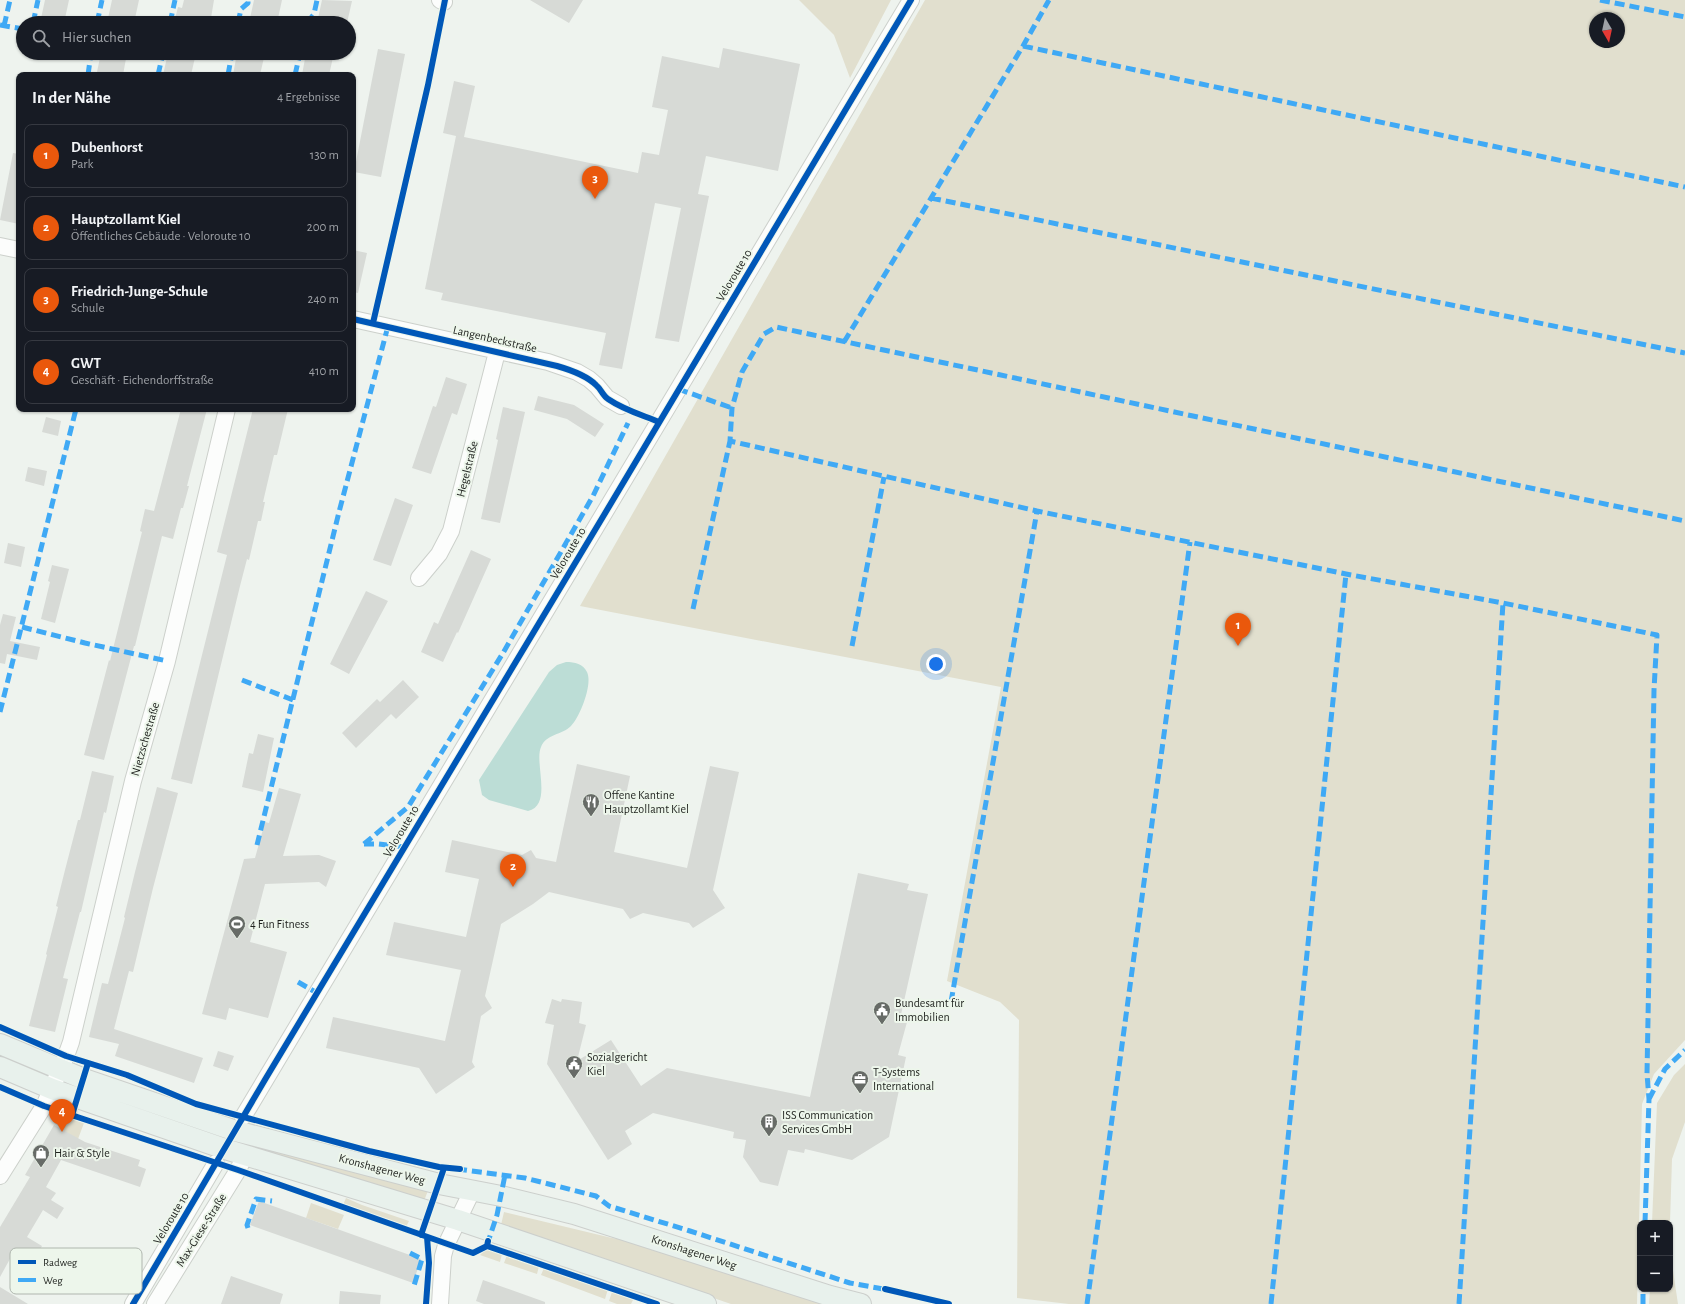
<!DOCTYPE html>
<html lang="de">
<meta charset="utf-8">
<style>
:root{--surface:#171b24;--page:#242831;--text:#f1f3f6;--muted:#9ea1a6;--line:#363941;--accent:#ea580c}
body{margin:0;font-family:"Alegreya Sans",sans-serif;background:var(--page);color:var(--text)}
.controls{position:absolute;right:12px;bottom:12px;display:grid;overflow:hidden;border-radius:8px;box-shadow:0 1px 3px #0004}
.controls button{width:36px;height:36px;display:grid;place-items:center;padding:0;border:0;border-bottom:1px solid var(--line);background:var(--surface);color:var(--text);font:20px sans-serif}
.compass{position:absolute;left:1589px;top:12px;width:36px;height:36px;border-radius:50%;background:var(--surface);box-shadow:0 1px 3px #0004;rotate:171deg}
.you{position:absolute;left:936px;top:664px;width:14px;height:14px;margin:-10px;border:3px solid #fff;border-radius:50%;background:#1a73e8;box-shadow:0 0 0 6px #1a73e833}
.badge{display:grid;place-items:center;width:26px;height:26px;border-radius:50%;background:var(--accent);color:#fff;font-size:13px;font-weight:700}
.pin{position:absolute;translate:-50% -33px;filter:drop-shadow(0 1px 2px #0008)}
.pin::after{content:'';position:absolute;top:21px;width:14px;height:12px;background:inherit;clip-path:polygon(0 0,100% 0,50% 100%)}
.list{margin:0;padding:0;list-style:none}
h2{display:flex;justify-content:space-between;align-items:center;height:52px;margin:0;padding:0 16px;font-size:17px}
h2 small{font-size:13px;font-weight:400;color:var(--muted)}
.list li{display:grid;grid-template-columns:26px 1fr auto;gap:12px;align-items:center;box-sizing:border-box;height:64px;margin:0 8px 8px;padding:0 8px;border:1px solid var(--line);border-radius:8px}
.list b{display:block;font-size:15px;white-space:nowrap}
.list p{margin:0;font-size:13px;white-space:nowrap;color:var(--muted)}
.list em{font-size:13px;font-style:normal;color:var(--muted)}
.icon{flex:none;width:22px;height:22px;fill:none;stroke:currentColor;stroke-width:2;stroke-linecap:round;stroke-linejoin:round}
.map{position:relative;flex:none;width:1685px;height:1304px;overflow:hidden}
.search{position:absolute;background:var(--surface);box-shadow:0 1px 3px #0004;left:16px;top:16px;width:340px;height:44px;display:flex;align-items:center;gap:10px;box-sizing:border-box;padding:0 14px;border-radius:22px;color:var(--muted);font-size:15px}
.panel{position:absolute;background:var(--surface);box-shadow:0 1px 3px #0004;left:16px;top:72px;width:340px;height:340px;border-radius:8px}
.map>svg:first-child{display:block}
</style>
<div class="map">
<svg width="1685" height="1304" viewBox="0 0 1685 1304">
<rect width="100%" height="100%" fill="#eef3ee"/>
<!-- green -->
<path fill="#e1dfce" fill-rule="evenodd" d="M799,0H891L850,78L834,35Z
M925,0H1685V1040L1654,1074L1642,1104L1637,1304H1069L1017,1298L1019,1020L1000,1002L947,981L1001,687L580,606ZM1595,18H1619V42H1595Z
M1685,1064V1122L1672,1159L1670,1223H1652L1657,1103L1674,1075Z
M65,1119H71L84,1123L78,1139L60,1129L63,1121Z
M239,1139L429,1188L424,1201L236,1146Z
M346,1198L362,1205L409,1221L406,1227L343,1205Z
M311,1203L344,1215L338,1229L306,1218Z
M504,1212L612,1238L639,1243L823,1304H731L501,1225Z
M1670,1231L1671,1257L1678,1304H1649L1650,1289H1670Z
M487,1248L502,1254L500,1262L480,1255Z
M507,1255L539,1266L537,1274L504,1263Z
M544,1268L608,1289L605,1299L541,1275Z
M612,1292L633,1300L631,1304H617L609,1301Z"/>
<!-- water -->
<path fill="#bcddd6" d="M566,662C575,662 583,664 587,672C593,684 580,717 571,726C562,735 546,734 541,747C534,763 553,805 528,811L489,800L482,795L479,780L549,672L557,665Z"/>
<!-- building -->
<path fill="#d7dad6" d="M45,0H69L64,23H40Z
M112,0H139L134,23H107Z
M184,0H214L211,18L204,16L202,23H174L178,7L182,8Z
M254,0H282L277,23H249Z
M322,0L352,1L347,23H317Z
M530,0H583L569,23Z
M723,48L800,64L778,171L706,156L698,194L709,196L679,342L655,338L681,208L655,203L622,369L599,365L606,333L441,300L443,293L425,289L456,136L443,133L454,81L475,86L464,137L638,173L642,152L659,155L668,110L652,107L662,56L719,68Z
M378,49L405,54L381,177L354,172Z
M101,53H127L123,75H112L97,72Z
M168,53H196L191,75H163Z
M237,53H265L260,75H233Z
M306,53H334L329,75H302Z
M13,153L19,154V224L0,220Z
M353,250L367,253L358,293L353,292Z
M446,377L467,384L457,415L452,413L431,474L412,468L433,406L436,407Z
M538,396L574,405L604,424L595,437L567,419L534,410Z
M503,407L525,412L500,523L481,519L498,440L496,439Z
M181,409H207L187,486H189L183,508H181L173,539L162,536L135,646H134L104,760L84,755L109,660L110,661L142,532L140,531L145,509L154,511Z
M253,409H288L277,455H274L263,502H265L261,521H258L249,560L247,559L240,586L192,784L171,779L227,555L217,552Z
M46,417L61,421L58,436L42,432Z
M28,467L47,471L44,486L25,481Z
M395,498L413,505L391,566L373,560Z
M8,543L25,547L21,567L4,563Z
M471,550L491,559L458,633L457,632L443,662L421,652L434,622L438,624Z
M52,565L69,569L55,623L41,619L50,582L48,581Z
M366,591L388,601L349,674L330,664Z
M3,614L16,617L10,641L40,647L37,660L7,654L5,664L0,663V625Z
M403,680L419,697L396,719L391,714L356,748L342,733L377,699L380,702Z
M258,734L274,738L263,792L242,787L249,753L253,754Z
M577,764L630,776L614,852L687,868L710,766L739,772L713,890L725,908L693,928L689,923L643,913L630,919L623,909L549,892L533,904L501,924L485,996L492,1008L481,1016L472,1062L475,1067L436,1094L419,1068L326,1048L333,1017L445,1041L461,970L386,955L394,922L466,937L479,879L445,872L452,840L522,855L531,850L536,858L556,862Z
M92,771L114,776L106,813L104,812L81,912H80L63,978L68,979L55,1032L29,1026L47,955L46,954L58,907L56,906L65,870L78,820H80Z
M157,787L178,793L153,888L133,972L129,971L114,1029L203,1058L194,1083L115,1056L119,1044L89,1037L102,983L108,984L125,918L124,917L135,872Z
M279,788L301,794L283,856L319,855L336,861L326,887L319,882L265,884L250,942L287,952L268,1018L229,1008L226,1020L202,1014L244,859L255,858L265,822L269,823Z
M858,873L909,884L907,890L928,894L900,1019L907,1022L898,1055L906,1057L889,1137L852,1160L805,1149L804,1153L788,1150L778,1186L760,1182L743,1157L746,1140L733,1138L734,1132L653,1113L625,1131L632,1144L608,1160L547,1064L554,1025L545,1023L552,999L561,1002L562,999L582,1002L579,1023L586,1025L577,1061L611,1040L641,1086L667,1068L810,1097Z
M218,1051L234,1056L228,1071L213,1066Z
M54,1125L85,1142L140,1160L138,1166L146,1169L140,1187L61,1160L46,1187L56,1193L51,1200L64,1208L57,1219L43,1210L27,1237L42,1246L35,1259L16,1248L0,1277V1227L30,1177L25,1175Z
M259,1201L421,1259L413,1283L250,1225Z
M231,1276L283,1294L280,1304H221Z
M483,1280L545,1302V1304H484L476,1301Z
M0,1287L28,1304H0Z
M340,1291L381,1295L380,1304H339Z"/>
<g fill="none" stroke-linecap="round" stroke-linejoin="round">
<!-- minor casing -->
<g stroke="#ccd0cb" stroke-width="18">
<path id="minor" d="M440,0L444,2
M0,246L19,250
M353,319L548,362L577,372L589,379L597,386L607,398L621,406
M419,578L439,554L451,531L497,352
M243,1117L911,0
M0,1176L44,1106L66,1056L71,1042L133,781L167,661L227,409
M133,1304L216,1163
M155,1304L238,1170L245,1155
M440,1304L443,1256L446,1245L472,1191"/>
</g>
<!-- major casing -->
<g stroke="#cccfcc" stroke-width="22">
<path id="major" d="M0,1044L84,1079L236,1131L439,1184L501,1196L574,1214L830,1296L861,1304
M0,1067L52,1089L225,1149L458,1220L706,1304"/>
</g>
<!-- minor -->
<use href="#minor" stroke="#fcfdfc" stroke-width="16"/>
<!-- major -->
<use href="#major" stroke="#e8f1ec" stroke-width="20"/>
<!-- quiet -->
<path stroke="#3fa9f5" stroke-width="5" stroke-dasharray="10 5" stroke-linecap="butt" d="M1600,0L1685,17
M33,23L38,0
M97,23L102,0
M170,23L175,0
M238,23L241,9L248,3V0
M307,23L314,14L317,0
M0,25L23,29
M4,26L10,0
M1023,46L1685,187
M88,75L91,53
M158,75L163,53
M228,75L232,53
M295,75L300,53
M931,198L1685,353
M844,342L1023,46L1049,0
M678,389L732,408
M693,609L730,441
M22,627L85,643L167,661
M852,646L884,477
M242,680L293,700
M0,712L76,409
M364,844L408,807L503,653L593,496L628,423
M364,844H379L405,847
M257,845L339,512L388,326
M298,982L317,993
M951,1002L1037,511
M1649,1099L1665,1069L1685,1050
M457,1169L525,1178L596,1196L609,1206L690,1231L850,1283L889,1290
M1645,1223L1649,1099L1647,1074L1654,690L1657,635L1503,603L1346,574L1037,511L730,441L732,408L742,372L764,334L776,327L1685,521
M248,1228L247,1225L256,1199L272,1201
M487,1245L497,1215L505,1175
M410,1253L422,1259L413,1289
M1087,1304L1190,542
M1271,1304L1346,574
M1459,1304L1503,603
M1643,1304V1289"/>
<!-- cycleway casing -->
<g stroke="#edf6eb" stroke-width="8">
<path id="cycleway" d="M353,319L557,366C571,370 586,375 596,385C601,389 603,396 608,399C624,410 642,415 659,422
M373,323L428,85L445,0
M0,1027L66,1056L127,1075L196,1104L369,1151L439,1167L460,1169
M0,1087L44,1106L238,1170L473,1253L487,1246L488,1241
M72,1115L88,1063
M421,1235L444,1168
M487,1246L657,1304
M885,1289L949,1304
M133,1304L266,1078L604,515L911,0
M426,1304L429,1263L427,1237"/>
</g>
<!-- cycleway -->
<use href="#cycleway" stroke="#0057b8" stroke-width="6"/>
</g>
<!-- icons -->
<defs>
<g id="restaurant-pin" transform="scale(0.9)"><path d="M0 17L-7.5 6A9.5 9.5 0 1 1 7.5 6Z" fill="#676b67" stroke="#edf6eb"/><path d="M-5-6h1v4h1v-4h1v4h1v-4h1v5L-1.5 .5V6h-2V.5L-5-1ZM5-6V6H3V1.5H1.5Q1.5-4 5-6Z" fill="#fff"/></g>
<g id="stadium-pin" transform="scale(0.9)"><path d="M0 17L-7.5 6A9.5 9.5 0 1 1 7.5 6Z" fill="#676b67" stroke="#edf6eb"/><path d="M0-5a6.5 5 0 1 0 0 10a6.5 5 0 1 0 0-10ZM-3.5-1.8h7v3.6h-7Z" fill="#fff"/></g>
<g id="civic-pin" transform="scale(0.9)"><path d="M0 17L-7.5 6A9.5 9.5 0 1 1 7.5 6Z" fill="#676b67" stroke="#edf6eb"/><path d="M-.6-6.5H3V-4.5H.6V-3L4-1V1h2V6H-6V1h2V-1L-.6-3ZM-1.2 2.5V6h2.4V2.5Z" fill="#fff"/></g>
<g id="office-pin" transform="scale(0.9)"><path d="M0 17L-7.5 6A9.5 9.5 0 1 1 7.5 6Z" fill="#676b67" stroke="#edf6eb"/><path d="M-6-3h4V-5.5h4V-3h4V5H-6ZM-1-4.5V-3h2v-1.5ZM-6 0V1H6V0Z" fill="#fff"/></g>
<g id="building-pin" transform="scale(0.9)"><path d="M0 17L-7.5 6A9.5 9.5 0 1 1 7.5 6Z" fill="#676b67" stroke="#edf6eb"/><path d="M-4-6H4V6H1V3H-1V6H-4ZM-2.5-4.3h1.7v1.8h-1.7ZM.8-4.3h1.7v1.8H.8ZM-2.5-1h1.7V.8h-1.7ZM.8-1h1.7V.8H.8Z" fill="#fff"/></g>
<g id="shop-pin" transform="scale(0.9)"><path d="M0 17L-7.5 6A9.5 9.5 0 1 1 7.5 6Z" fill="#676b67" stroke="#edf6eb"/><path d="M-5-2.5h2.3a2.7 3.5 0 0 1 5.4 0H5L5.5 6h-11ZM-1.5-2.5h3a1.5 2.3 0 0 0-3 0Z" fill="#fff"/></g>
</defs>
<g fill-rule="evenodd">
<use href="#restaurant-pin" x="591" y="802"/>
<use href="#stadium-pin" x="237" y="924"/>
<use href="#civic-pin" x="882" y="1010"/>
<use href="#civic-pin" x="574" y="1064"/>
<use href="#office-pin" x="860" y="1079"/>
<use href="#building-pin" x="769" y="1122"/>
<use href="#shop-pin" x="41" y="1153"/>
</g>
<g text-anchor="middle" dominant-baseline="central" stroke-width="4" stroke-linejoin="round" paint-order="stroke">
<!-- street labels -->
<g font-size="12" fill="#1f221e" stroke="#edf6eb">
<text transform="translate(734 275) rotate(-59)">Veloroute 10</text>
<text transform="translate(495 339) rotate(13)">Langenbeckstraße</text>
<text transform="translate(467 469) rotate(-76)">Hegelstraße</text>
<text transform="translate(568 553) rotate(-59)">Veloroute 10</text>
<text transform="translate(145 739) rotate(-74)">Nietzschestraße</text>
<text transform="translate(401 831) rotate(-59)">Veloroute 10</text>
<text transform="translate(382 1169) rotate(15)">Kronshagener Weg</text>
<text transform="translate(171 1218) rotate(-59)">Veloroute 10</text>
<text transform="translate(201 1230) rotate(-58)">Max-Giese-Straße</text>
<text transform="translate(694 1252) rotate(18)">Kronshagener Weg</text>
</g>
<!-- poi labels -->
<g font-size="12" fill="#1f221e" stroke="#edf6eb" text-anchor="start">
<text x="604" y="795">Offene Kantine<tspan x="604" dy="14">Hauptzollamt Kiel</tspan></text>
<text x="250" y="924">4 Fun Fitness</text>
<text x="895" y="1003">Bundesamt für<tspan x="895" dy="14">Immobilien</tspan></text>
<text x="587" y="1057">Sozialgericht<tspan x="587" dy="14">Kiel</tspan></text>
<text x="873" y="1072">T-Systems<tspan x="873" dy="14">International</tspan></text>
<text x="782" y="1115">ISS Communication<tspan x="782" dy="14">Services GmbH</tspan></text>
<text x="54" y="1153">Hair &amp; Style</text>
</g>
</g>
<!-- legend -->
<rect x="10" y="1248" width="132" height="46" rx="6" fill="#edf6eb" stroke="#afb6ae" stroke-width="1"/>
<rect x="18" y="1260" width="18" height="4" fill="#0057b8"/>
<rect x="18" y="1278" width="18" height="4" fill="#3fa9f5"/>
<g font-size="11" fill="#1f221e">
<text x="43" y="1266">Radweg</text>
<text x="43" y="1284">Weg</text>
</g>
</svg>
<div class="controls">
<button>+</button>
<button>−</button>
</div>
<svg class="compass" viewBox="-18 -18 36 36"><path d="M0-13l5 13h-10z" fill="#e53935"/><path d="M0 13l5-13h-10z" fill="#9ea1a6"/></svg>
<div class="you"></div>
<div class="pin badge" style="left:1238px;top:646px">1</div>
<div class="pin badge" style="left:513px;top:887px">2</div>
<div class="pin badge" style="left:595px;top:199px">3</div>
<div class="pin badge" style="left:62px;top:1132px">4</div>
<div class="search"><svg class="icon" aria-label="search" viewBox="0 0 24 24"><circle cx="10" cy="10" r="6"/><path d="M15 15l6 6"/></svg>Hier suchen</div>
<section class="panel">
<h2>In der Nähe<small>4 Ergebnisse</small></h2>
<ul class="list">
<li><span class="badge">1</span><div><b>Dubenhorst</b><p>Park</p></div><em>130 m</em></li>
<li><span class="badge">2</span><div><b>Hauptzollamt Kiel</b><p>Öffentliches Gebäude · Veloroute 10</p></div><em>200 m</em></li>
<li><span class="badge">3</span><div><b>Friedrich-Junge-Schule</b><p>Schule</p></div><em>240 m</em></li>
<li><span class="badge">4</span><div><b>GWT</b><p>Geschäft · Eichendorffstraße</p></div><em>410 m</em></li>
</ul>
</section>
</div>
